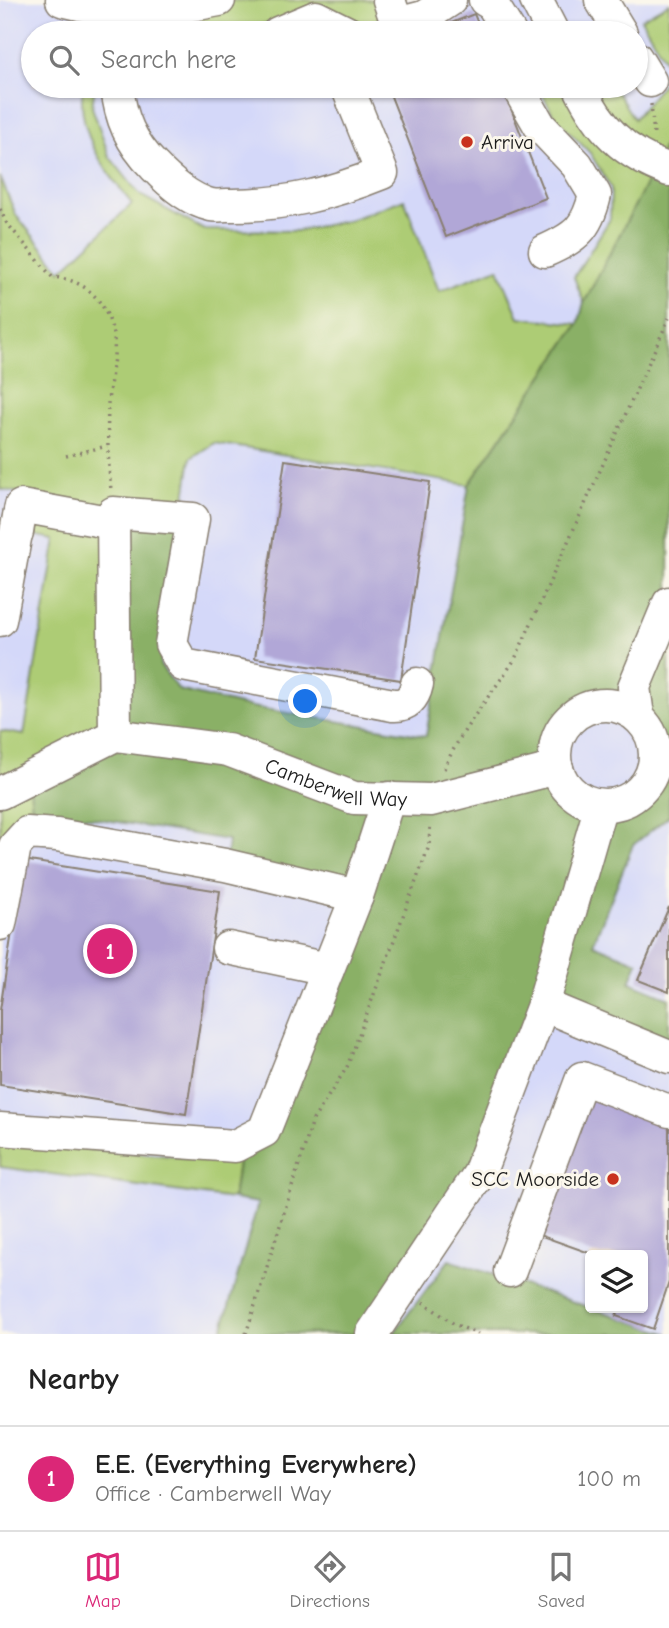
<!DOCTYPE html>
<meta charset="utf-8">
<style>
:root{--surface:#fff;--page:#f6f6f6;--text:#222;--muted:#767676;--line:#e0e0e0;--accent:#db2777}
body{margin:0;font-family:"Comic Neue",sans-serif;background:var(--page);color:var(--text)}
.controls{position:absolute;right:21px;bottom:21px;display:grid;overflow:hidden;border-radius:7px;box-shadow:0 2px 5px #0004}
.controls button{width:63px;height:63px;display:grid;place-items:center;padding:0;border:0;border-bottom:2px solid var(--line);background:var(--surface);color:var(--text);font:35px sans-serif}
.you{position:absolute;left:306px;top:702px;width:24px;height:24px;margin:-18px;border:5px solid #fff;border-radius:50%;background:#1a73e8;box-shadow:0 0 0 10px #1a73e833}
.badge{display:grid;place-items:center;width:46px;height:46px;border-radius:50%;background:var(--accent);color:#fff;font-size:23px;font-weight:700}
.pin{position:absolute;translate:-50% -50%;border:4px solid #fff;box-shadow:0 2px 7px #0006}
.list{margin:0;padding:0;list-style:none}
h2{display:flex;justify-content:space-between;align-items:center;height:91px;margin:0;padding:0 28px;font-size:30px}
h2 small{font-size:23px;font-weight:400;color:var(--muted)}
.list li{display:grid;grid-template-columns:46px 1fr auto;gap:21px;align-items:center;box-sizing:border-box;height:105px;padding:0 28px;border-top:2px solid var(--line)}
.list b{display:block;font-size:26px;white-space:nowrap}
.list p{margin:0;font-size:23px;white-space:nowrap;color:var(--muted)}
.list em{font-size:23px;font-style:normal;color:var(--muted)}
.icon{flex:none;width:38px;height:38px;fill:none;stroke:currentColor;stroke-width:2;stroke-linecap:round;stroke-linejoin:round}
.map{position:relative;flex:none;width:669px;height:1334px;overflow:hidden}
.search{position:absolute;background:var(--surface);box-shadow:0 2px 5px #0004;left:21px;right:21px;top:21px;height:77px;display:flex;align-items:center;gap:18px;box-sizing:border-box;padding:0 24px;border-radius:38px;color:var(--muted);font-size:26px}
.sheet{height:196px;background:var(--surface)}
nav{display:flex;justify-content:space-around;align-items:center;box-sizing:border-box;height:98px;border-top:2px solid var(--line);background:var(--surface);font-size:19px;color:var(--muted)}
nav a{display:grid;justify-items:center;gap:4px}
nav .on{color:var(--accent)}
.map>svg:first-child{display:block}
</style>
<div class="map">
<svg width="669" height="1334" viewBox="0 0 669 1334">
<rect width="100%" height="100%" fill="#fbf7ec"/>
<filter id="ink" filterUnits="userSpaceOnUse"><feTurbulence type="fractalNoise" baseFrequency=".0143" numOctaves="2"/><feDisplacementMap in="SourceGraphic" scale="14" xChannelSelector="R" yChannelSelector="G"/><feConvolveMatrix kernelMatrix="1 2 1 2 8 2 1 2 1" color-interpolation-filters="sRGB"/></filter>
<filter id="wash" filterUnits="userSpaceOnUse"><feTurbulence type="fractalNoise" baseFrequency=".00686" numOctaves="4" result="noise"/><feDisplacementMap in="SourceGraphic" scale="28" xChannelSelector="R" yChannelSelector="G"/><feGaussianBlur stdDeviation="1.57" result="paint"/><feColorMatrix in="noise" values="0 0 0 0 0 0 0 0 0 0 0 0 0 0 0 0 0 1.4 0 .05"/><feComposite in="paint" operator="in"/></filter>
<g filter="url(#wash)">
<rect width="100%" height="100%" fill="#f3dfc2"/>
<!-- built -->
<path fill="#d4d8f9" fill-rule="evenodd" d="M0,0H669V1334H0ZM33,33H636V86H33ZM590,1255H643V1308H590Z"/>
<!-- green -->
<path fill="#adcc74" stroke="#647448" stroke-width="2" d="M403,0L394,13L359,28L273,22L226,33H90L96,1Z
M669,3V67L641,19Z
M669,76V132L656,165L584,303L574,277L610,219L611,188L590,153L554,116L538,86H613L634,119Z
M83,86H95L92,107L109,156L140,195L204,230L298,231L350,220L404,199L439,291L498,268L519,317L578,324L469,485L214,443L191,458L182,517L113,513L0,489V177L16,215L61,271L132,204C104,168 76,133 83,86Z
M30,519L113,523L115,735L29,777L32,808L25,851L0,855V731L24,735L56,539L28,534Z
M0,1141L238,1162L233,1199L0,1167Z"/>
<!-- forest -->
<path fill="#8ab066" stroke="#536641" stroke-width="2" fill-rule="evenodd" d="M669,132V816L633,845L593,944L638,962L630,982L669,998V1046L543,1005L504,1114L372,1334H221L258,1203L233,1199L238,1162L264,1130L357,896L225,865L228,840L32,808L29,777L115,735L113,513L182,517L160,665L179,690L240,705L426,736L469,485L578,324L584,303L656,165ZM633,687C635,696 635,705 637,714C643,733 661,738 654,767C636,843 518,789 565,725C577,709 590,710 607,705C616,702 626,693 633,687Z
M449,1260L669,1334H393Z"/>
<g id="blocks">
<!-- building -->
<path fill="#b1a7d7" d="M474,14L482,33H426Z
M387,86H502L546,198L446,237Z
M285,460L430,482L401,680L255,658Z
M23,860L220,891L186,1114L0,1085V1010Z
M669,907V992L638,980Z
M589,1094L669,1123V1282L653,1329L616,1316L619,1308H643V1255H595L536,1234Z"/>
</g>
</g>
<g filter="url(#ink)">
<use href="#blocks" fill-opacity="0" stroke="#887e6f" stroke-width="2"/>
<g fill="none" stroke-linecap="round" stroke-linejoin="round">
<!-- minor casing -->
<g stroke="#887e6f" stroke-width="35">
<g id="minor">
<path d="M62,0C114,14 167,11 219,0"/>
<path d="M389,0L397,24L424,17L450,0"/>
<path d="M485,0L492,4L510,33"/>
<path d="M536,0L553,33"/>
<path d="M601,0L621,33"/>
<path d="M278,33L316,17L348,33"/>
<path d="M636,58L650,81"/>
<path d="M117,86C120,118 131,143 154,166C168,181 190,200 211,205C216,206 222,205 227,205C283,206 330,194 382,173L347,86"/>
<path d="M517,86L540,126L577,165L595,195C587,229 576,237 545,251"/>
<path d="M579,86C600,129 623,153 669,170"/>
<path d="M17,532L21,506L113,523"/>
<path d="M0,620L20,511"/>
<circle cx="605" cy="755" r="50"/>
<path d="M638,716L634,687L669,603"/>
<path d="M115,735L113,513L193,519L171,644L183,665L393,705C407,706 414,698 417,684"/>
<path id="s1" d="M0,793L115,735L228,750L354,798L431,800L557,768"/>
<path d="M0,924L15,846L27,833L57,835L225,865L357,896L389,798"/>
<path d="M228,948L328,969"/>
<path d="M543,1005L669,1057"/>
<path d="M0,1129L235,1146L264,1131L357,896"/>
<path d="M510,1271L582,1078L669,1111"/>
<path d="M372,1334L479,1174L543,1005L601,805"/>
</g>
</g>
<!-- path -->
<path stroke="#887e6f" stroke-width="3.5" stroke-dasharray="2 5" stroke-linecap="butt" d="M651,104L654,135
M0,209L6,222L52,277C88,279 109,305 114,339C116,359 109,384 108,404C107,433 108,461 111,490
M66,456L107,446
M444,769C461,729 491,695 515,659L669,318
M423,1302L454,1324L478,1334
M246,1334L313,1120L347,1067L429,846L430,826"/>
<!-- minor -->
<use href="#minor" stroke="#fff" stroke-width="32"/>
</g>
</g>
<!-- markers -->
<g fill="#c8321e" stroke="#fbf7ec" stroke-width="2.5">
<circle cx="467" cy="142" r="7"/>
<circle cx="613" cy="1179" r="7"/>
</g>
<g text-anchor="middle" dominant-baseline="central" stroke-width="6" stroke-linejoin="round" paint-order="stroke">
<!-- poi labels -->
<g font-size="21" fill="#1c1c1c" stroke="#fbf7ec" text-anchor="start">
<text x="481" y="142">Arriva</text>
<text x="599" y="1179" text-anchor="end">SCC Moorside</text>
</g>
<!-- street labels -->
<g font-size="21" fill="#1c1c1c" stroke="#fbf7ec">
<text stroke="none"><textPath href="#s1" startOffset="357">Camberwell Way</textPath></text>
</g>
</g>
</svg>
<div class="controls">
<button><svg class="icon" aria-label="layers" viewBox="0 0 24 24"><path d="M12 4l9 5-9 5-9-5zM3 14l9 5 9-5"/></svg></button>
</div>
<div class="you"></div>
<div class="pin badge" style="left:110px;top:951px">1</div>
<div class="search"><svg class="icon" aria-label="search" viewBox="0 0 24 24"><circle cx="10" cy="10" r="6"/><path d="M15 15l6 6"/></svg>Search here</div>
</div>
<section class="sheet">
<h2>Nearby<small></small></h2>
<ul class="list">
<li><span class="badge">1</span><div><b>E.E. (Everything Everywhere)</b><p>Office · Camberwell Way</p></div><em>100 m</em></li>
</ul>
</section>
<nav>
<a class="on"><svg class="icon" aria-label="map" viewBox="0 0 24 24"><path d="M3 6l6-2 6 2 6-2v14l-6 2-6-2-6 2zM9 4v14M15 6v14"/></svg>Map</a>
<a><svg class="icon" aria-label="directions" viewBox="0 0 24 24"><path d="M12 3l9 9-9 9-9-9zM9 14v-3h6M13 9l2 2-2 2"/></svg>Directions</a>
<a><svg class="icon" aria-label="saved" viewBox="0 0 24 24"><path d="M7 4h10v16l-5-4-5 4z"/></svg>Saved</a>
</nav>
